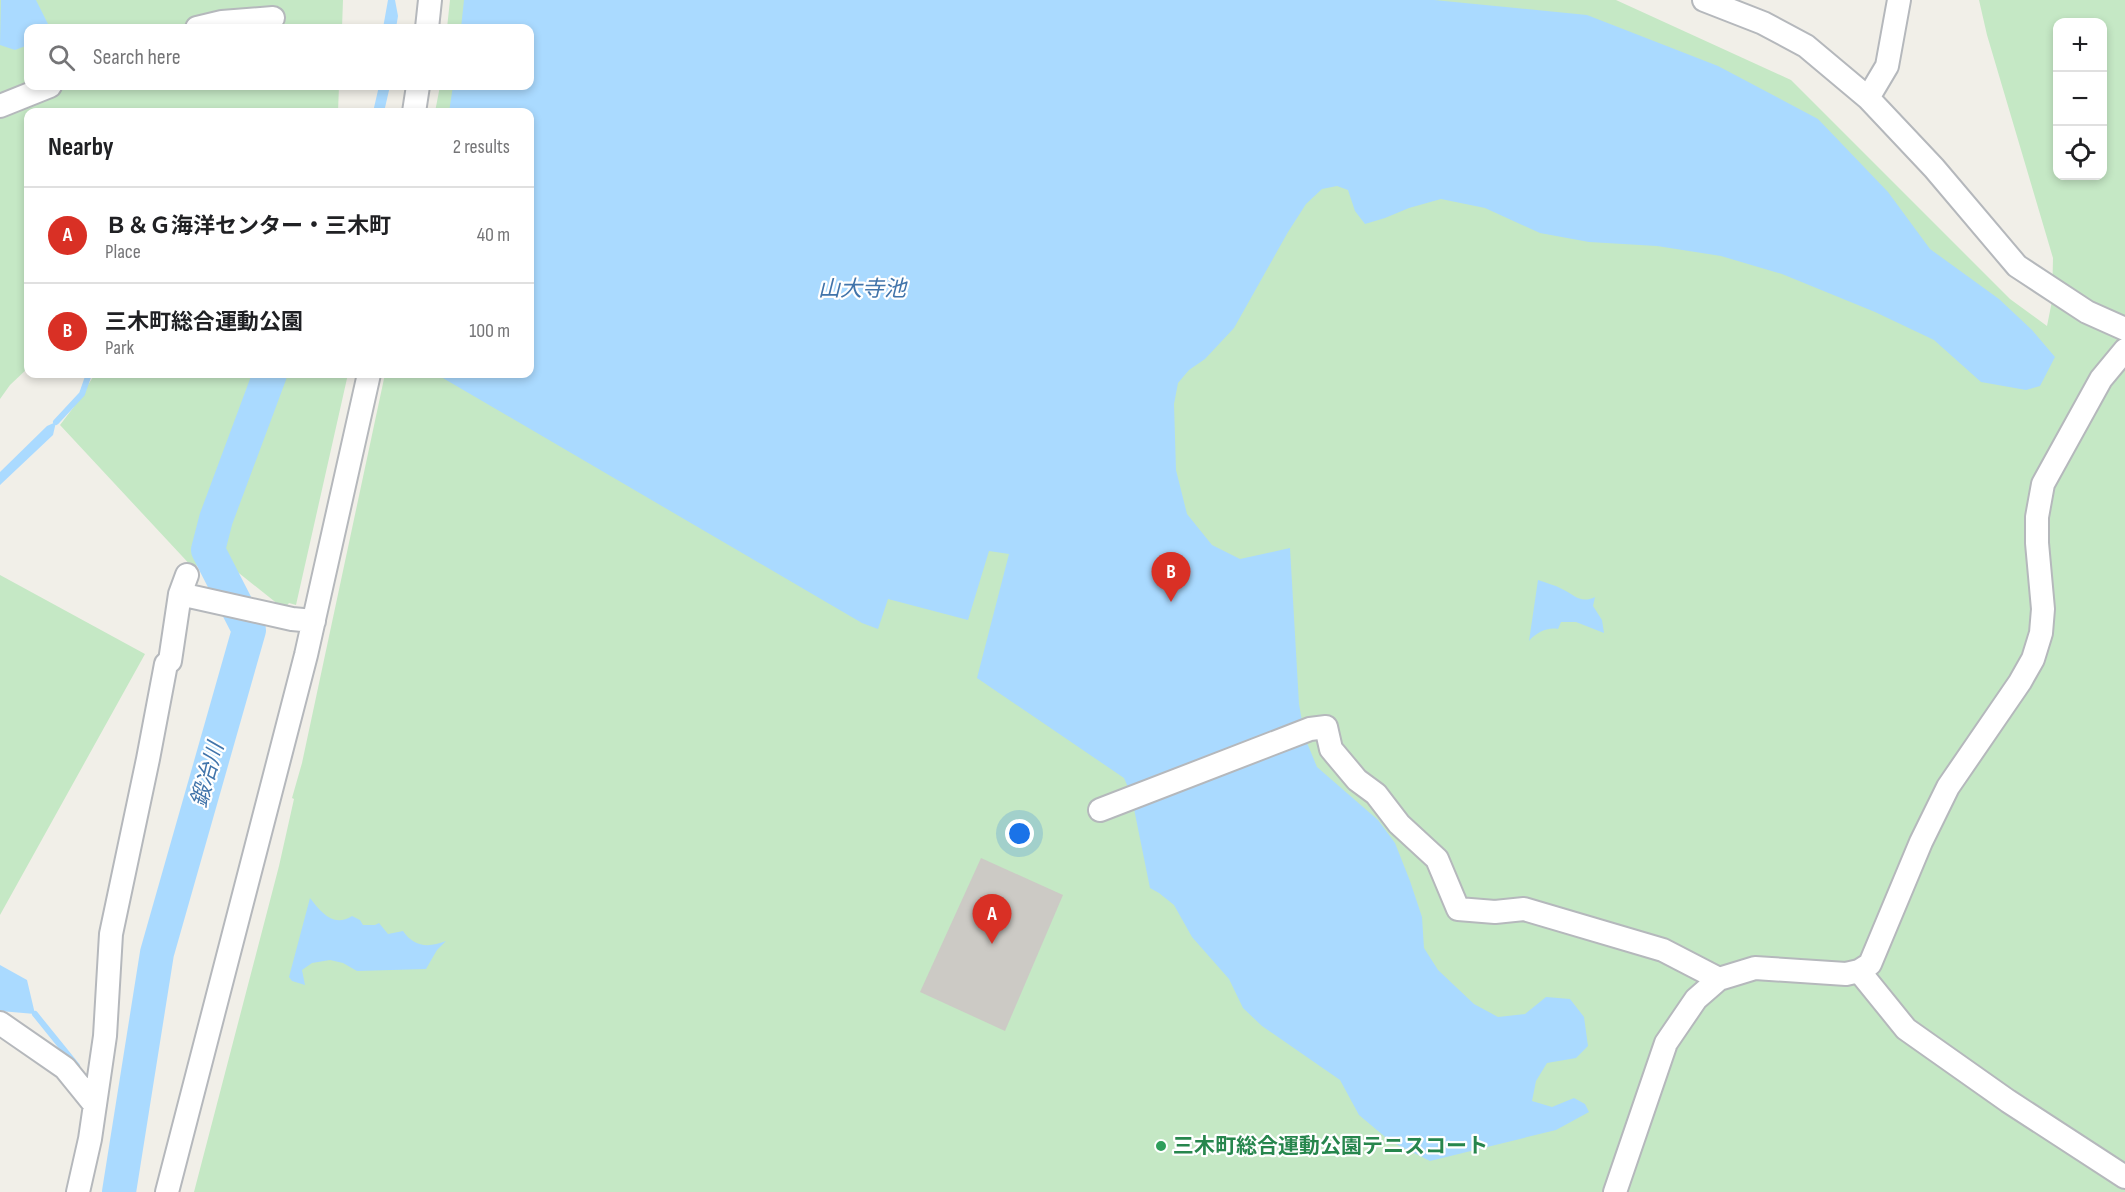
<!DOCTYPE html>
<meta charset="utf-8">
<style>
:root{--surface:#fff;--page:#f2f2f2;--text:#202124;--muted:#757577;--line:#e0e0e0;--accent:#d93025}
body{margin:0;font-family:"Sofia Sans Condensed","Noto Sans JP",sans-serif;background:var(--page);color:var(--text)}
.controls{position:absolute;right:18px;top:18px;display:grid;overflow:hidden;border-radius:12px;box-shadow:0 3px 9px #0003}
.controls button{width:54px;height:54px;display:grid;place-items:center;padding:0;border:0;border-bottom:2px solid var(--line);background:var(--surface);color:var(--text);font:30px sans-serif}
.you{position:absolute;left:1020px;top:834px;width:21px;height:21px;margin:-15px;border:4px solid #fff;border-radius:50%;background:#1a73e8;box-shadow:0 0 0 9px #1a73e833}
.badge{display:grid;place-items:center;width:39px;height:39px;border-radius:50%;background:var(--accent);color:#fff;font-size:20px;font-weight:700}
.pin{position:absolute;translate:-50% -50px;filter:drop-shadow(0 2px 3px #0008)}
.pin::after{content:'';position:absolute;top:32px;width:21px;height:18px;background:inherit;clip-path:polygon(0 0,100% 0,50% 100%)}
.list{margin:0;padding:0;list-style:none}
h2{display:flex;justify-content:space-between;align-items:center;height:78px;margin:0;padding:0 24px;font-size:26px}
h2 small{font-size:20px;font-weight:400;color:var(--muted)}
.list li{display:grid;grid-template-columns:39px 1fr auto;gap:18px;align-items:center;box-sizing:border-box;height:96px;padding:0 24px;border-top:2px solid var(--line)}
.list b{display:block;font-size:22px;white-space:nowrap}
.list p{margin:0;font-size:20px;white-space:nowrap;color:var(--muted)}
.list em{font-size:20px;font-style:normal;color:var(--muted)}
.icon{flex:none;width:33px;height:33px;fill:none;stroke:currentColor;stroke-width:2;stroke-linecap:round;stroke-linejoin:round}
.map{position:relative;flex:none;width:2125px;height:1192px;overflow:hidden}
.search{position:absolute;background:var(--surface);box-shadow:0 3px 9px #0003;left:24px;top:24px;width:510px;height:66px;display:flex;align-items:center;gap:15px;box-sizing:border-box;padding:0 21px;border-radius:12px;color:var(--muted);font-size:22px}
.panel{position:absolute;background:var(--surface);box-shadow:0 3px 9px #0003;left:24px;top:108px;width:510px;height:270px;border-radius:12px}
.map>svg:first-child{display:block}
</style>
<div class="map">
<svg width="2125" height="1192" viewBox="0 0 2125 1192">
<rect width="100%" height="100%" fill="#f1efe8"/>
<!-- green -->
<path fill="#c5e8c5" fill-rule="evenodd" d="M0,0H343L342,28H28V86H339L338,112H28V368L10,385L0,399Z
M450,0H1616L1791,80L2010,299L2047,326L2052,301L2053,258L1987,35L1979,0H2125V1192H194L279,866L294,799L292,798L302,763L385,374H530V112H435L440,86H530V28H447ZM2058,22H2102V176H2058Z
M95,374H259L209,511L200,557L195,570L60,425L73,408Z
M278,374H348L296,605L289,603L284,609L215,554L224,520Z
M0,575L145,654L0,915Z"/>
<!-- water -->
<path fill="#aadaff" d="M1,0H36L50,28H28V45L15,50L0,45Z
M388,0H395L398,16L396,28H383Z
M464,0H1434L1587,15L1718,66L1818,119L1888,192L1930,249L1999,299L2032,330L2055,357L2040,386L2026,390L1981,382L1934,340L1875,312L1782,274L1721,256L1657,246L1589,242L1540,233L1485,208L1441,199L1409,208L1385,218L1365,224L1355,211L1348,190L1337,186L1322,189L1306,204L1288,232L1234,328L1205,359L1189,370L1178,383L1174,404L1176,470L1187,514L1212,545L1240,559L1290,548L1299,704L1305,738L1317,767L1378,820L1395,843L1410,881L1422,917L1424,948L1438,970L1474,1004L1498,1017L1525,1014L1546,997L1570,999L1584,1017L1588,1046L1576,1058L1547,1063L1536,1081L1532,1101L1552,1107L1574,1098L1585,1104L1589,1112L1556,1130L1430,1161L1390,1141L1359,1115L1340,1080L1262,1026L1243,1008L1229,979L1192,937L1174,905L1159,893L1150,888L1131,794L1124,778L977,678L1009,554L989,551L968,620L888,599L878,629L862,623L826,602L436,374H530V112H449L453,86H530V28H461Z
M379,86H390L384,112H373Z
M56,422L53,435L0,485V472L47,426Z
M1538,580C1546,583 1555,585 1562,589C1575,595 1580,604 1595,597L1593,606L1602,620L1604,633L1576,622H1561L1558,629C1547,627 1536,633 1529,641Z
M310,898C321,912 333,928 352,916L360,920L363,925H375L379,923L388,934L403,931C414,947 428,948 446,941L437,950L426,969L357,971L343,963L330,960L312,963L302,970L305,985L292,981L289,977Z
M0,965L27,980L35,1014L0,1011Z"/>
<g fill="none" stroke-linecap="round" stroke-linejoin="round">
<!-- stream -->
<path stroke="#aadaff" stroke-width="6" d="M56,422L82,394L89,374
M35,1014L77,1066"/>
<!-- river -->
<path stroke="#aadaff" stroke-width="34" d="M119,1192L157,953L249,630L208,550L216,519L270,374"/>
</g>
<!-- building -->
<path fill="#cccac5" d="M981,858L1063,895L1005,1031L920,992Z"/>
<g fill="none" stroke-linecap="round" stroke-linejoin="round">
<!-- minor casing -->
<g stroke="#b5b8bc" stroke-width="26">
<path id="minor" d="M1704,0L1763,23L1806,46L1868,98L1934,168L2017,266L2087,312L2125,329
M197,28L222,22L273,18
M427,28L430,0
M1868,98L1887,66L1899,0
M0,106L50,86
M414,112L418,86
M180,594L292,619L314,621
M1100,810L1310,729L1326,727L1331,749L1357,780L1376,794L1399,824L1437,859L1458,909L1495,912L1524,909L1663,950L1719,979
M1859,971L1906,1029L2008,1101L2125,1177
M0,1023L65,1068L95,1105
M78,1192L90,1139L105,1036L111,934L148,759L166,664L170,661L180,594L187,575
M167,1192L306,655L369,374
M1615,1192L1666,1043L1696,999L1719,979L1755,968L1846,974L1859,971L1870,964L1921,842L1948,787L2020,682L2033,659L2041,633L2043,609L2037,543V517L2043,484L2101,379L2125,350"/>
</g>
<!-- minor -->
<use href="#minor" stroke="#fff" stroke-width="22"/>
</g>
<!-- markers -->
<circle fill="#2e9e5b" stroke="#fff" stroke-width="2" cx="1161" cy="1146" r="6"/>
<g text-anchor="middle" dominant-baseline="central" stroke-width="4.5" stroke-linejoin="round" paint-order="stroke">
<!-- leisure labels -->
<g font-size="21" font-weight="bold" fill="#27864d" stroke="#fff" text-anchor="start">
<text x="1173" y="1146">三木町総合運動公園テニスコート</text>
</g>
<!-- water labels -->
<g font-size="22" font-style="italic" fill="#4174aa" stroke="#fff">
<text x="862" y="289">山大寺池</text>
<text transform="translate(208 775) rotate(-74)">鍛冶川</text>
</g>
</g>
</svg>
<div class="controls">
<button>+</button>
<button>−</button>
<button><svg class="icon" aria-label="locate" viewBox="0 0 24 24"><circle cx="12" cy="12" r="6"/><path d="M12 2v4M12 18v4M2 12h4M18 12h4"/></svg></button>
</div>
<div class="you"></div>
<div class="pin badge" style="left:992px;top:944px">A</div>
<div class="pin badge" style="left:1171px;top:602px">B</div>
<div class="search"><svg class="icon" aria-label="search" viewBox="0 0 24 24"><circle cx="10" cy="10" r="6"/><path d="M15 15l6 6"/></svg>Search here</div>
<section class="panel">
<h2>Nearby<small>2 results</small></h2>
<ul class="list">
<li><span class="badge">A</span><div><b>Ｂ＆Ｇ海洋センター・三木町</b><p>Place</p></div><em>40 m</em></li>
<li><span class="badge">B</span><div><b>三木町総合運動公園</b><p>Park</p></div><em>100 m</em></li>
</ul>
</section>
</div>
